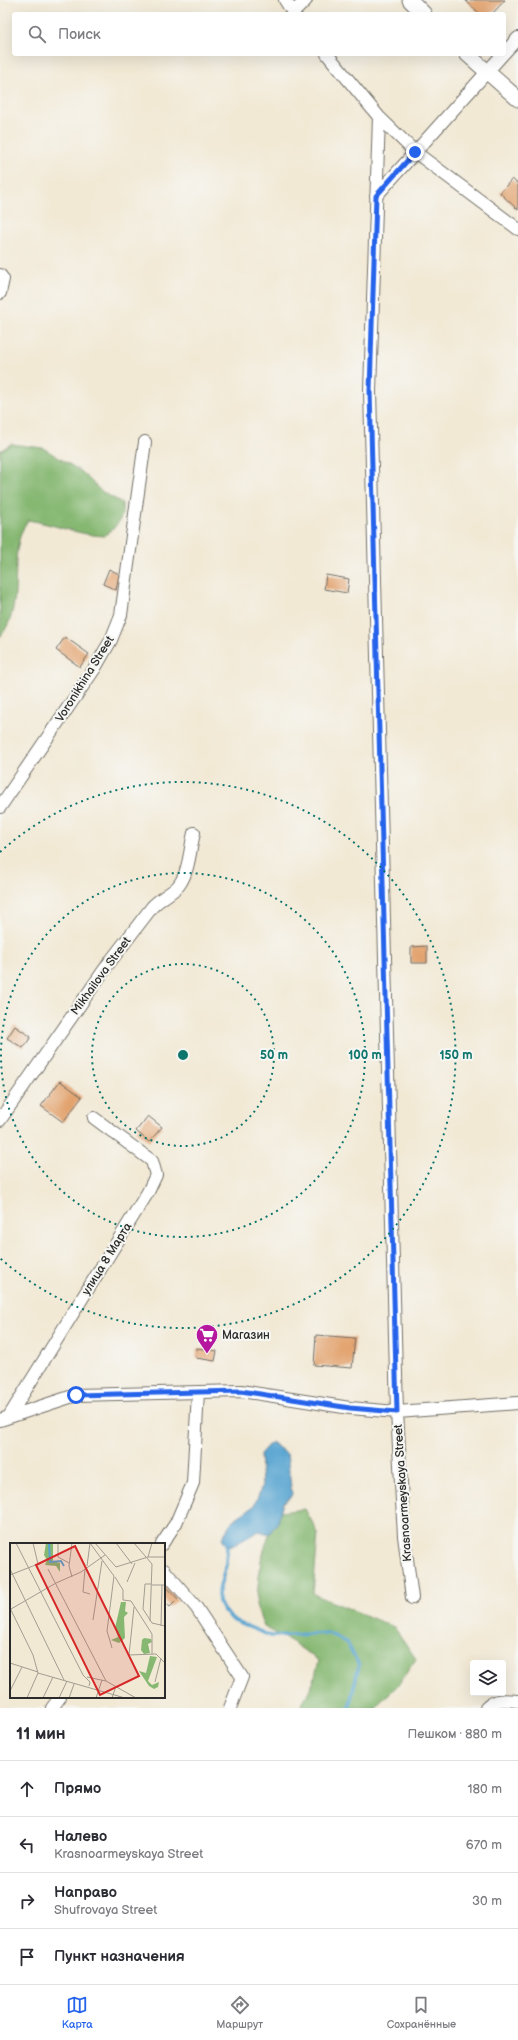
<!DOCTYPE html>
<html lang="ru">
<meta charset="utf-8">
<style>
:root{--surface:#fff;--page:#f7f7f7;--text:#2b2b33;--muted:#7c7c81;--line:#e1e1e2;--accent:#2563eb}
body{margin:0;font-family:"Balsamiq Sans",sans-serif;background:var(--page);color:var(--text)}
.controls{position:absolute;right:12px;bottom:12px;display:grid;overflow:hidden;border-radius:4px;box-shadow:0 4px 16px #0002}
.controls button{width:36px;height:36px;display:grid;place-items:center;padding:0;border:0;border-bottom:1px solid var(--line);background:var(--surface);color:var(--text);font:20px sans-serif}
.stop{position:absolute;width:12px;height:12px;margin:-9px;border:3px solid #2563eb;border-radius:50%;background:#fff}
.stop.end{background:#2563eb;border-color:#fff;box-shadow:0 1px 4px #0008}
.list{margin:0;padding:0;list-style:none}
h2{display:flex;justify-content:space-between;align-items:center;height:52px;margin:0;padding:0 16px;font-size:17px}
h2 small{font-size:13px;font-weight:400;color:var(--muted)}
.list li{display:grid;grid-template-columns:26px 1fr auto;gap:12px;align-items:center;box-sizing:border-box;height:56px;padding:0 16px;border-top:1px solid var(--line)}
.list b{display:block;font-size:15px;white-space:nowrap}
.list p{margin:0;font-size:13px;white-space:nowrap;color:var(--muted)}
.list em{font-size:13px;font-style:normal;color:var(--muted)}
.icon{flex:none;width:22px;height:22px;fill:none;stroke:currentColor;stroke-width:2;stroke-linecap:round;stroke-linejoin:round}
.map{position:relative;flex:none;width:518px;height:1708px;overflow:hidden}
.search{position:absolute;background:var(--surface);box-shadow:0 4px 16px #0002;left:12px;right:12px;top:12px;height:44px;display:flex;align-items:center;gap:10px;box-sizing:border-box;padding:0 14px;border-radius:4px;color:var(--muted);font-size:15px}
.sheet{height:276px;background:var(--surface)}
nav{display:flex;justify-content:space-around;align-items:center;box-sizing:border-box;height:56px;border-top:1px solid var(--line);background:var(--surface);font-size:11px;color:var(--muted)}
nav a{display:grid;justify-items:center;gap:2px}
nav .on{color:var(--accent)}
.map>svg:first-child{display:block}
</style>
<div class="map">
<svg width="518" height="1708" viewBox="0 0 518 1708">
<rect width="100%" height="100%" fill="#f6f6f2"/>
<filter id="ink" filterUnits="userSpaceOnUse"><feTurbulence type="fractalNoise" baseFrequency=".025" numOctaves="2"/><feDisplacementMap in="SourceGraphic" scale="8" xChannelSelector="R" yChannelSelector="G"/><feConvolveMatrix kernelMatrix="1 2 1 2 8 2 1 2 1" color-interpolation-filters="sRGB"/></filter>
<filter id="wash" filterUnits="userSpaceOnUse"><feTurbulence type="fractalNoise" baseFrequency=".012" numOctaves="4" result="noise"/><feDisplacementMap in="SourceGraphic" scale="16" xChannelSelector="R" yChannelSelector="G"/><feGaussianBlur stdDeviation="0.9" result="paint"/><feColorMatrix in="noise" values="0 0 0 0 0 0 0 0 0 0 0 0 0 0 0 0 0 1.4 0 .05"/><feComposite in="paint" operator="in"/></filter>
<g filter="url(#wash)">
<rect width="100%" height="100%" fill="#f2e9d5"/>
<!-- forest -->
<path fill="#86b872" stroke="#58724e" d="M11,444L43,448L82,472L101,491L122,503C124,520 117,526 104,536C78,535 54,524 28,520C4,554 28,604 0,637V451Z
M305,1509L318,1533L313,1594L394,1627L416,1659L398,1685L376,1706L377,1708H300L313,1683L319,1661L289,1640L264,1627L256,1605L261,1560L269,1534L278,1522L280,1512Z"/>
<!-- water -->
<path fill="#59a5d1" stroke="#42687e" d="M271,1442L287,1454L292,1495L283,1503L278,1522L269,1534L259,1531L236,1544L227,1546L222,1538L233,1520L254,1506L262,1486L260,1454Z"/>
<g fill="none" stroke-linecap="round" stroke-linejoin="round">
<!-- stream -->
<path stroke="#59a5d1" stroke-width="3.5" d="M227,1546L226,1565L218,1594L219,1602L223,1610L234,1621L271,1636L328,1633L347,1643L359,1665L349,1708"/>
</g>
<g id="blocks">
<!-- building -->
<path fill="#e2a06b" d="M465,0H505L492,14H480Z
M512,179L518,184V210L500,193Z
M109,569L119,574L116,590L103,584Z
M326,575L349,579L347,593L324,589Z
M65,637L89,654L80,667L56,650Z
M427,946V963H411V947Z
M15,1026L31,1037L23,1048L7,1038Z
M60,1081L82,1097L63,1122L41,1106Z
M148,1116L162,1127L149,1142L136,1131Z
M316,1335L355,1338L352,1368L314,1365Z
M197,1348L217,1351L215,1361L196,1358Z
M164,1584L178,1599L170,1607L164,1601Z"/>
</g>
</g>
<g filter="url(#ink)">
<use href="#blocks" fill-opacity="0" stroke="#716e66" stroke-width="1"/>
<g fill="none" stroke-linecap="round" stroke-linejoin="round">
<!-- minor casing -->
<g stroke="#716e66" stroke-width="14">
<path id="minor" d="M285,0L294,14
M293,13L306,0
M504,53L518,38
M327,54L379,117L415,152L518,229
M379,117L370,391L397,1412L404,1536L412,1598
M376,196L503,54
M0,275L3,279L0,293
M0,807L95,668L111,640L121,615L145,442
M0,1120L109,963L152,907C160,898 174,892 179,885C189,872 190,849 194,833
M10,1415L148,1192L156,1175L152,1161L94,1118
M0,1420L76,1395L241,1391L350,1408L397,1412L518,1403
M162,1544L176,1523L193,1483L198,1392
M164,1570L196,1607L242,1677L230,1708
M52,1708L60,1697
M486,1708C496,1698 505,1700 518,1701"/>
</g>
<!-- major casing -->
<g stroke="#716e66" stroke-width="17">
<path id="major" d="M410,0L424,14
M467,54L518,99"/>
</g>
<!-- minor -->
<use href="#minor" stroke="#fff" stroke-width="12"/>
<!-- major -->
<use href="#major" stroke="#fff" stroke-width="15"/>
</g>
</g>
<g fill="none" stroke-linecap="round" stroke-linejoin="round" filter="url(#ink)">
<!-- route -->
<path stroke="#2563eb" stroke-width="5" d="M76,1395L241,1391L350,1408L397,1412L370,391L376,196L415,152"/>
</g>
<!-- distance rings -->
<g fill="none" stroke="#0f766e" stroke-width="2" stroke-dasharray="2 4">
<circle cx="183" cy="1055" r="91"/>
<circle cx="183" cy="1055" r="182"/>
<path d="M0 852A273 273 0 1 1 0 1258"/>
</g>
<!-- icons -->
<defs>
<g id="supermarket-pin" transform="scale(1.15)"><path d="M0 17L-7.5 6A9.5 9.5 0 1 1 7.5 6Z" fill="#b5179e" stroke="#f6f6f2"/><path d="M-6-5.5h2.5l.6 2H6L4.5 2H-2.5L-4.4-4H-6ZM-1.5 3.2a1.3 1.3 0 1 0 .1 0ZM3 3.2a1.3 1.3 0 1 0 .1 0Z" fill="#fff"/></g>
</defs>
<g fill-rule="evenodd">
<use href="#supermarket-pin" x="207" y="1335"/>
</g>
<g text-anchor="middle" dominant-baseline="central" stroke-width="4" stroke-linejoin="round" paint-order="stroke">
<!-- street labels -->
<g font-size="12" fill="#2b2b2b" stroke="#f6f6f2">
<text transform="translate(85 679) rotate(-58)">Voronikhina Street</text>
<text transform="translate(101 976) rotate(-54)">Mikhailova Street</text>
<text transform="translate(107 1259) rotate(-58)">улица 8 Марта</text>
<text transform="translate(403 1493) rotate(-94)">Krasnoarmeyskaya Street</text>
</g>
<!-- poi labels -->
<g font-size="12" fill="#2b2b2b" stroke="#f6f6f2" text-anchor="start">
<text x="222" y="1335">Магазин</text>
</g>
</g>
<!-- overview -->
<g transform="translate(10 1543)">
<rect width="155" height="155" fill="#f2e9d5"/>
<path d="M36,0H43V18L50,20V29L46,23L35,22L37,17L34,12ZM111,59H116L115,68L118,70L114,74L115,95L109,100L101,97L108,94L105,85ZM134,95L141,96L142,99L138,101L140,110L134,111L131,107L132,97ZM140,113L147,114L138,138L142,142L149,139L148,144L144,146L139,143L129,128L136,130Z" fill="#86b872"/>
<path fill="none" stroke="#59a5d1" stroke-width="2" d="M39,0L40,19L51,18L54,23"/>
<path fill="none" stroke="#a29d91" stroke-width="1" d="M6,0L73,132L80,139L79,143M48,0V14L59,20M62,0L59,23L62,34M80,0L104,33L97,88L102,105M85,0L106,24L138,14H155M106,0L122,21M124,0L142,21L140,78M138,14L142,0M77,23L80,0M0,26L54,137M38,26L96,138M75,26L73,49L80,51M0,32L28,21L23,0M105,34L113,47V57L121,58L142,91V111M117,39L125,20M141,41H135L133,66L142,80L155,83M142,42H155M124,64L119,112L146,111L155,120M0,65L23,112L28,130L115,155M1,66L46,40L71,29L95,12M83,77L92,18M151,83L152,42M0,120L28,129M77,134L96,138L126,155M145,139L151,115M0,148L12,124M17,155L28,130M33,155L43,134M49,155L57,138M59,155L64,141M86,155L92,137M102,155L106,143"/>
<path fill="#d62828" fill-opacity="0.15" stroke="#d62828" stroke-width="2" d="M65,3L129,133L90,152L26,22Z"/>
<rect width="155" height="155" fill="none" stroke="#2b2b2b" stroke-width="2"/>
</g>
<circle cx="183" cy="1055" r="6" fill="#0f766e" stroke="#f6f6f2" stroke-width="2"/>
<g font-size="12" text-anchor="middle" font-weight="bold" fill="#0f766e" stroke="#f6f6f2" stroke-width="4" stroke-linejoin="round" paint-order="stroke">
<text x="274" y="1059">50 m</text>
<text x="365" y="1059">100 m</text>
<text x="456" y="1059">150 m</text>
</g>
</svg>
<div class="controls">
<button><svg class="icon" aria-label="layers" viewBox="0 0 24 24"><path d="M12 4l9 5-9 5-9-5zM3 14l9 5 9-5"/></svg></button>
</div>
<div class="stop" style="left:76px;top:1395px"></div>
<div class="stop end" style="left:415px;top:152px"></div>
<div class="search"><svg class="icon" aria-label="search" viewBox="0 0 24 24"><circle cx="10" cy="10" r="6"/><path d="M15 15l6 6"/></svg>Поиск</div>
</div>
<section class="sheet">
<h2>11 мин<small>Пешком · 880 m</small></h2>
<ul class="list">
<li><svg class="icon" aria-label="ahead" viewBox="0 0 24 24"><path d="M12 20V5M6 11l6-6 6 6"/></svg><div><b>Прямо</b></div><em>180 m</em></li>
<li><svg class="icon" aria-label="left" viewBox="0 0 24 24"><path d="M17 20v-9H6M10 6l-5 5 5 5"/></svg><div><b>Налево</b><p>Krasnoarmeyskaya Street</p></div><em>670 m</em></li>
<li><svg class="icon" aria-label="right" viewBox="0 0 24 24"><path d="M7 20v-9h11M14 6l5 5-5 5"/></svg><div><b>Направо</b><p>Shufrovaya Street</p></div><em>30 m</em></li>
<li><svg class="icon" aria-label="arrive" viewBox="0 0 24 24"><path d="M6 21V4h12l-3 4 3 4H6"/></svg><div><b>Пункт назначения</b></div></li>
</ul>
</section>
<nav>
<a class="on"><svg class="icon" aria-label="map" viewBox="0 0 24 24"><path d="M3 6l6-2 6 2 6-2v14l-6 2-6-2-6 2zM9 4v14M15 6v14"/></svg>Карта</a>
<a><svg class="icon" aria-label="directions" viewBox="0 0 24 24"><path d="M12 3l9 9-9 9-9-9zM9 14v-3h6M13 9l2 2-2 2"/></svg>Маршрут</a>
<a><svg class="icon" aria-label="saved" viewBox="0 0 24 24"><path d="M7 4h10v16l-5-4-5 4z"/></svg>Сохранённые</a>
</nav>
